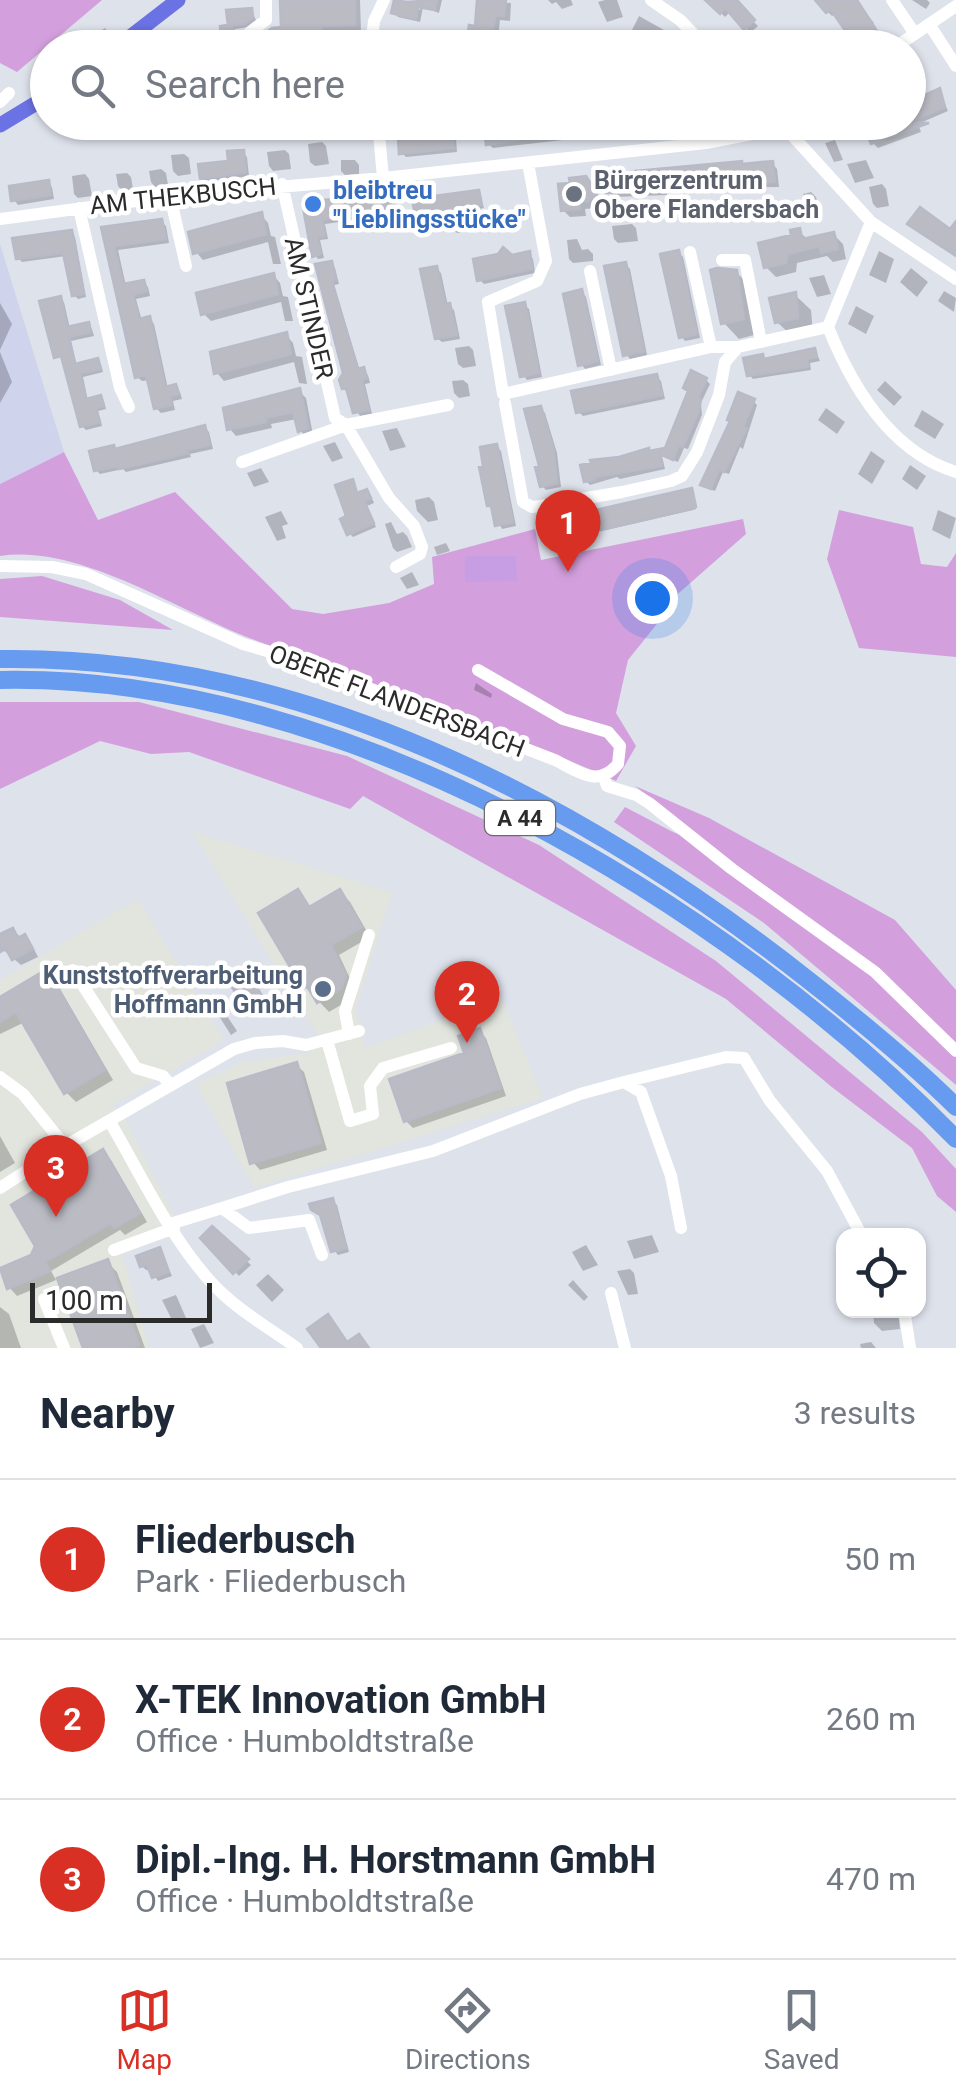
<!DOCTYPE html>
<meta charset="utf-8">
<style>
:root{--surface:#fff;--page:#f6f6f7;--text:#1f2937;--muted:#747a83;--line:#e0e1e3;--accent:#d93025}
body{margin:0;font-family:Roboto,sans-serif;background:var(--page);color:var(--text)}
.controls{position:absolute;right:30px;bottom:30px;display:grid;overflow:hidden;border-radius:20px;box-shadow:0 2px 8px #0004}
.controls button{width:90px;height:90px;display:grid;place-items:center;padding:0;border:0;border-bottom:2px solid var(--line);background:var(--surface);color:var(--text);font:50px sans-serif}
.scale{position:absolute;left:30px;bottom:25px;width:182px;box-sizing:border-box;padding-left:10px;border:5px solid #2b2b2b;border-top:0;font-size:28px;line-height:35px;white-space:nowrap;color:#2b2b2b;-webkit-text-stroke:8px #fff;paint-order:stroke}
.you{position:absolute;left:652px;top:598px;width:35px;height:35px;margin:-25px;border:8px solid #fff;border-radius:50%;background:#1a73e8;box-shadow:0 0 0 15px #1a73e833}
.badge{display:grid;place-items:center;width:65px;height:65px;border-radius:50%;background:var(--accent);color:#fff;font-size:32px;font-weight:700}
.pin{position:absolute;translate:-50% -82px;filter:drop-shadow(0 2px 5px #0008)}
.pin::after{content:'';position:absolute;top:52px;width:35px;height:30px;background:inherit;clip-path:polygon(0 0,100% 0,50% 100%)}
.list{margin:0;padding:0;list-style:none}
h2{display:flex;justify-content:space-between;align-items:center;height:130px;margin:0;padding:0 40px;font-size:42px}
h2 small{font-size:32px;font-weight:400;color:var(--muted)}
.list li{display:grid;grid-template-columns:65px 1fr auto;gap:30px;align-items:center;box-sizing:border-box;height:160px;padding:0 40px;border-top:2px solid var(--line)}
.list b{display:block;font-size:38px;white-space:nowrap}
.list p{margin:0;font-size:32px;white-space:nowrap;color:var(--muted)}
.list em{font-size:32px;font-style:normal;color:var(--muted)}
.icon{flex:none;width:55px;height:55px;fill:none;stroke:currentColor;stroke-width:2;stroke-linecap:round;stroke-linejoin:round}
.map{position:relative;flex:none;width:956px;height:1348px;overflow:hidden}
.search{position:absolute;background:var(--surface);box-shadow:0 2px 8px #0004;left:30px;right:30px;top:30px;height:110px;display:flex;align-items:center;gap:25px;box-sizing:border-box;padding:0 35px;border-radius:55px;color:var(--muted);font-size:38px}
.sheet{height:610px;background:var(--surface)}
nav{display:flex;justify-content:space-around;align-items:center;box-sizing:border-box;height:140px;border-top:2px solid var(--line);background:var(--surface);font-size:28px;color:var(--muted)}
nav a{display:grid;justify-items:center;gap:5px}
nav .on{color:var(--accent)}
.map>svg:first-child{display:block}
</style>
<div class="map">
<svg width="956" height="1348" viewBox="0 0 956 1348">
<rect width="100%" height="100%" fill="#dee2eb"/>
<!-- industrial -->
<path fill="#e2e4de" d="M192,832L392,892L356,1009L365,1048L501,998L543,1098L254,1188L196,1084L242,1062L311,1052L318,1035Z
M138,899L224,1040L113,1105L127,1123L174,1216L122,1253L149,1348H0V980Z"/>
<!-- education -->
<path fill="#cfd3eb" d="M0,244L64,452L0,484Z"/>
<!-- green -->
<path fill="#d3a0dd" d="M0,0H102L17,72L0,63Z
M64,452L98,520L175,492L292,609L323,614L389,603L434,584L432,557L535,529L541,560L743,519L746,534L663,607L630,605L668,610L628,660L616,713L636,746L616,781C497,727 373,686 252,639C178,611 80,544 0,556V484Z
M839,510L913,527L921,564L947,567L956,553V657L859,648L827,559Z
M42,576L120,600L173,630L0,617V579Z
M0,702H139L347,756L539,845L716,961L922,1132L956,1169V1212L937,1196L912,1148L833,1088L726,999L363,796L350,809L189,752L151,754L100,741L0,789Z
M635,786L709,818L895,920L956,990V1085L764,923L614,822L625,807L673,832L717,850Z"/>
<!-- pitch -->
<path fill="#c79de3" d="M465,556H516L517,581L465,582Z"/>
<!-- shadow -->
<path fill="#0003" d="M283,0H360L361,31L327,32L328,48H264L284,30Z
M423,0H442L439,13L423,7L420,22L398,17L394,12L417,7L420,10Z
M480,0L511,3L510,21L500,20L497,48H423L469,42L477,29Z
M548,0H571L573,5L562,9L556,2L552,4Z
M605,0H617L623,17L607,22L598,2Z
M714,0H731L758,26L750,33L731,11L725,17L711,3Z
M816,0H855L874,23L871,26L881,40L872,48H860L836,13L832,16Z
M912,0H927L930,3L926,9Z
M251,10L257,22L249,27L235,29L236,43L234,29H229L228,46L224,42L223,28L231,27L229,12Z
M639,16L664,30L659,41L645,34L642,40L631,32Z
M105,28L114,40L104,47L94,35Z
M388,36H402L406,48H388Z
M739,38L747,48H732Z
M554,43L585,47V48H554Z
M912,63L925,88L909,94L908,65Z
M939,91L948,111L918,124L921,132L878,148L873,143L908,122Z
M493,122H525L527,128L575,122H660V129L493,148L488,144Z
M452,135L456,139L457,152L406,157L402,153Z
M835,140L843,160L834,162L825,143Z
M322,142L326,146L329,164L315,166L310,162L308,144Z
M285,150L289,154L291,169L273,171L269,166L267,152Z
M243,153L247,157L249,176L207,182L202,178Z
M184,154L189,158L191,174L178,176L173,171L171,155Z
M341,160H355L359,165V174L345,175L341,171Z
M866,160L874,178L855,183L847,164Z
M772,163L777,169L779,187L690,188L684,181L666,183L667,195L614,197L609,192L607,176Z
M161,169L166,173L168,185L155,187L151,182L149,171Z
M127,173L131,177L133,189L122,191L118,186L116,174Z
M85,174L89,179L92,196L78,198L74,194L72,176Z
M48,183L52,187L54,199L18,205L14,200Z
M882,184L886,189L889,206L877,208L873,204L869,187Z
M592,186L603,202L596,208L585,209L586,216L570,217L563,210Z
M811,192L816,197L820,215L812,217L803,194Z
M478,193L484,208L461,212L464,232L457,233L453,229L450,212L422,218L418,214Z
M391,195L398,214L325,224L328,239L320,240L324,258L318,259L315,255L305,204Z
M261,215L268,223L271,236L275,237L281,264H273L268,242L203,260L196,252Z
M161,221L166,226L169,243L118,250L126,286L143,283L148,287L150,296L136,299L142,321L150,319L154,324L168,389L176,387L180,392L182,399L173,401L175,410L161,413L156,408L150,380L142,381L137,377L104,229Z
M632,224L636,228L638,241L618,243L614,239L612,226Z
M799,231L808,240L833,234L843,244L846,259L833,262L827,256L797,263L796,272L776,277L766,267Z
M72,233L75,237L86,297L78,299L74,295L66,256L22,262L18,258Z
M577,239L582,250L588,249L593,254V261L573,263L569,259L567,240Z
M879,251L894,259L886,283L869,275Z
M678,252L683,257L700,338L685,341L681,336Z
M529,254L533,259L535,273L484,284L480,280L511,258Z
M331,263L335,268L339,284L334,285L360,371L368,375L370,383L365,384L372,414L360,416L344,388L346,374L318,266Z
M625,264L630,269L647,355L630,359L626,354Z
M436,268L441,273L448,306L454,310L460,339L442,342L437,338Z
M911,268L928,282L917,297L900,282Z
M736,272L752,288L758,334L739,339L724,323Z
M273,275L280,283L283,296L288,297L293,321H285L281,302L211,321L204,314Z
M824,275L831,294L817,297L809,278Z
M944,291L956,298L954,312L938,301Z
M582,292L586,297L601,365L585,369L581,364Z
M795,295L811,310L813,333L793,337L777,322Z
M60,299L64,302L70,329L88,325L92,329L94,336L71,341L77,366L97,361L101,365L103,372L83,377L88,401L100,398L104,402L106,409L98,411L102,426L86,430L82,426L64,359L57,356Z
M0,303L12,324L0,350Z
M524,305L529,309L542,377L527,380L523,375Z
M856,306L874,316L866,334L848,324Z
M286,335L293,343L296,356L302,357L307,384L299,383L294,362L224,381L217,373Z
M469,346L473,350L476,366L463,368L458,364L455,348Z
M815,350L820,361L810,363L811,370L753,379L749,374L762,357L766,361Z
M0,352L12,382L0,403Z
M656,377L661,381L665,399L583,416L578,411Z
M463,380L468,384L470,396L459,398L454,393L452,381Z
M706,380L710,384L701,403L702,415L688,449L684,448L678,462L662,456L665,469L620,479L617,477L590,485L586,481L583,467L666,450Z
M885,381L902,397L894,406L877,390Z
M299,391L306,398L313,435L306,437L300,430L297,419L271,424L272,428L236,436L230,429Z
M753,401L757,405L743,449L740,447L729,474L723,472L715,491L707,488L704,484Z
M540,408L545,413L557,453L561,487L546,490L542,486Z
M826,408L845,422L837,434L818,420Z
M922,410L944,424L935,439L914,426Z
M205,428L209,432L213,449L190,454L191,457L126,472L123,469L100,474L96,470L116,451Z
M397,428L406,447L390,451L382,431Z
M335,442L343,458L332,462L323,446Z
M496,446L501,451L516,526L502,529L490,505Z
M871,451L885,461L872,484L858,474Z
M910,465L926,476L917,490L902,479Z
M261,468L269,482L254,487L247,473Z
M352,482L359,495L367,492L371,496L374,503L367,506L376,527L353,537L349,533Z
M693,492L696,509L693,510L606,530L570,519Z
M429,497L434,502L438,520L428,522L417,511L415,500Z
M938,510L956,518L950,539L932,530Z
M281,511L288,524L282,526L286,538L277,541L265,517Z
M391,522L397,534L403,532L407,536L412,547L397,552L393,548L385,524Z
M446,543L450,551L437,555L434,547Z
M412,572L419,585L407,589L400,578Z
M476,683L492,694L491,698L474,690Z
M298,892L312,908L340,892L350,902L370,937L339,955L354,987L351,999L329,1012L305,987Z
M13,931L32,945L38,957L21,965L0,947V937Z
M46,972L56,982L113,1080L76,1102L66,1092L25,1022L0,1034V1000Z
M253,980L265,1001L250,1009L246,1005Z
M223,1010L237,1031L231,1035L217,1013Z
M479,1031L486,1038L506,1096L413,1128L406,1121L468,1055Z
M296,1065L304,1072L327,1150L260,1170L253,1162Z
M0,1136L15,1163L0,1172Z
M103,1152L111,1160L147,1222L125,1235L120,1230L51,1271L56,1280L17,1296L9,1287Z
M332,1201L337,1205L349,1252L338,1255L334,1250L323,1217L313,1209Z
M212,1230L251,1265L239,1276L203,1238Z
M652,1235L659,1252L634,1259L627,1241Z
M586,1245L598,1265L583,1271L572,1252Z
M160,1250L172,1276L158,1281L151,1269L146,1270L142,1266Z
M107,1262L117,1272L145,1348H86Z
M630,1269L634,1273L638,1294L628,1295L617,1271Z
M268,1274L284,1290L272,1302L256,1285Z
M573,1280L588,1297L584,1301L568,1285Z
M176,1295L186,1318L173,1322L162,1300Z
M0,1307L9,1314L21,1348H0Z
M873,1310H898L900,1329L882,1331L874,1323Z
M204,1324L214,1343L200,1348L191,1329Z
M871,1342L876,1348H861L860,1344Z"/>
<!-- building -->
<path fill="#bbbbc4" stroke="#b8bbc7" stroke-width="2.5" d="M280,0H355V25L321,26L322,47L261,48L260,37L272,28L281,27Z
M394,0L407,2L437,0L435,10L418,7L416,19L391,13Z
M477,0H506L504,16H495L491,48H420L423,34L467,40L469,25L475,26Z
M705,0H737L755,20L744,30L725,8L720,14Z
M815,0H857L879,34L862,48H857L831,10L826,13Z
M252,8L253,17L244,24L232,25L233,38L229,42L222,43L220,26L228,25L226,10Z
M940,88L945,107L909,122L929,123L871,144L864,126L873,122H908V109L923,103L920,97Z
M483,122H524V126L631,122L632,129L540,136L486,145Z
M453,132L454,148L399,154L398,139Z
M244,150L246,172L200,179L198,164L228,161L227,151Z
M742,161V164L773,161L775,182L682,184L681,177L662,179L663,191L606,193L604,174Z
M586,176L597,193L588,201L579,202L580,209L561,211L558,184L570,183L569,178Z
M49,180L51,195L11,201L9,186Z
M479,190L482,205L459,209L462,228L450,230L447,209L415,215L412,199Z
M392,193L395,211L323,220L325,236L317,237L321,254L312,257L302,202Z
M920,207L950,229L956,221V256L907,224Z
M262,212L266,234L193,254L188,232Z
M162,219L166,239L114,246L123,284L144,280L147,291L133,295L139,319L150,316L165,387L176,384L179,394L170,396L172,405L154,409L146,375L135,378L101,227Z
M800,228L802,239L834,232L838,249L821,253L819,246L788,254L786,263L764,268L758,243L791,235L790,230Z
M72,230L84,294L72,296L63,253L16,259L12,238Z
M503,247L512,255L530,251L532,269L477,281L473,259L498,254Z
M679,250L697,334L679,338L660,254Z
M332,261L336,280L332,281L346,329L358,369L364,367L367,378L362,380L369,410L353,413L346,388L342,389L339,380L343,373L315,264Z
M626,262L644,351L623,356L604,266Z
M437,266L445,304L450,303L457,335L435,339L420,269Z
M717,268L737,270L744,319L721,324L710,270Z
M274,273L278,294L201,315L196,293Z
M582,289L598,361L578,366L563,294Z
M796,292L798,318L775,323L769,298Z
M61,296L67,327L89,322L91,332L69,337L75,364L98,358L101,369L80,373L86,399L101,395L104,406L96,408L100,422L80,427L61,356L54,358L39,301Z
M525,302L539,373L520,377L505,306Z
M287,332L291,354L214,374L210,352Z
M815,348L817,357L807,359L808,367L747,376L743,358L763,354L764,359Z
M691,370L707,378L698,398L701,399L699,410L683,447L679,445L673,460L660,454L662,466L594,477V480L584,482L580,465L591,463L590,460L619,457L649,448V451L665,448L688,391L683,388Z
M657,374L662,395L576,413L571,391Z
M300,388L308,428L298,432L293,412L265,418L266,422L227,430L223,408Z
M738,392L755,399L743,427L747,428L724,472L719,469L711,489L700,485L730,421L727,420Z
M541,406L553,447L557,483L540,487L535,467L539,466L524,409Z
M205,425L210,445L187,450L188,453L119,469L118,466L94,471L89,451L114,445L115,449Z
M497,444L513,522L495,526L491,506H487L479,467L483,466L480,447Z
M353,479L357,493L367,489L371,498L364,501L374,523L347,535L340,519L346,516L335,485Z
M692,488L696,507L691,509L588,533L552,537L548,518L569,513V516Z
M298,889L309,907L340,889L362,927L331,945L346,975L341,989L317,1003L307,986L303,989L258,913Z
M13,928L18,938L25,934L33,949L12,960L6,949L0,952V934Z
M47,969L105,1070L64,1094L16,1012L0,1022V997Z
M249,973L262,996L244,1007L230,984Z
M480,1028L501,1088L404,1122L389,1079L464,1053L458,1036Z
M297,1062L321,1143L250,1164L227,1083Z
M103,1149L140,1213L114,1228L111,1223L45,1262L50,1271L7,1289L0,1268L31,1255L35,1246L11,1205Z
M333,1198L346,1248L331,1252L320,1215L311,1210L309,1204Z
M212,1226L249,1259L233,1274L200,1238Z
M160,1247L169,1272L152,1278L147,1265L140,1267L136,1256Z
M108,1259L139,1345L130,1348H83L57,1278Z
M328,1314L347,1342L359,1334L369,1348H321L307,1329Z"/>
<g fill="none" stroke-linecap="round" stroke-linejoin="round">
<!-- minor -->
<path stroke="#fff" stroke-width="12" d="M651,0L680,20L707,48
M892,0L915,34
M929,24L956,66
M237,48L250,32L266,20V0
M371,48L374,21L384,0
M894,48L956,6
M0,102L9,93
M378,122L383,178
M780,122L871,222L956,279
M528,163L546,261L537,281L488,302L503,394L711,347H738L828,327
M282,184L335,418L346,425L389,498L414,526L422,547L420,554L396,567
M170,196L186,266
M79,208L120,388L129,407
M0,219L174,196L383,178L706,143L757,133L781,122
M871,222L828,327C852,387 891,452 956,472
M690,252L711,347
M722,260H745L761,342
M590,271L611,370
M505,403L523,502L532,507L540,506L622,492L671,481L682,476L697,452L719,395L725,362L738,347
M242,462L346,425L448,405
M0,566L52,567L86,574L243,644L294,659L555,760C579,772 598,788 618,764L620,746L608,732L563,719L478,670
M604,777L607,786L636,795L649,803L732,869L875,972L956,1051
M73,970L136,1068L163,1076L170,1085
M349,1034L345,1011L369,935
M327,1040L350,1121L373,1114L370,1086L383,1068L451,1048
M0,1077L23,1094L65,1146
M624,1082L726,1057L744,1058L770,1101L827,1171L862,1236
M110,1122C141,1175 169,1235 210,1281C235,1309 268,1327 297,1348
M0,1188L65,1146L234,1049L255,1043L283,1041L306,1045L359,1031
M222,1208L288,1187L433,1151L580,1094L624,1082L641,1092L671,1176L681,1228
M170,1224L222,1208L249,1228L309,1220L322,1255
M114,1250L174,1228
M611,1293L625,1348
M44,1299L64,1348
M904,1310L910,1348"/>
<!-- major -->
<path stroke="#6b72e3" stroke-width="15" d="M116,48L178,0
M0,125L48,96"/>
<!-- highway -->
<path stroke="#669bef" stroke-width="18" d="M0,659C299,655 577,798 807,979C858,1019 910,1061 956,1107
M0,680C342,673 724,901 956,1139"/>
</g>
<!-- markers -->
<circle fill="#6b7280" stroke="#fff" stroke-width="4" cx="574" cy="194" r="10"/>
<circle fill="#3f7fe0" stroke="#fff" stroke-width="4" cx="313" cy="204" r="10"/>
<circle fill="#5c6f8a" stroke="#fff" stroke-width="4" cx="323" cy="989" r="10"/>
<g text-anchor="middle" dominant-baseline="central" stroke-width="9" stroke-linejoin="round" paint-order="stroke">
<!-- shield labels -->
<rect fill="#fff" stroke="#6b6b6b" stroke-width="2.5" x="485" y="801" width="70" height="34" rx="8"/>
<g font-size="22" font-weight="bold" fill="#2b2b2b">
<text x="520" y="818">A 44</text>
</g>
<!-- worship labels -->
<g font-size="25" font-weight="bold" fill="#5b616d" stroke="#fff" text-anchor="start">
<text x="594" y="180">Bürgerzentrum<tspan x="594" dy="29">Obere Flandersbach</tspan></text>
</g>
<!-- shop labels -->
<g font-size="25" font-weight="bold" fill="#366cbe" stroke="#fff" text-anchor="start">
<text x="333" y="190">bleibtreu<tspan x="333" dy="29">"Lieblingsstücke"</tspan></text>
</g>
<!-- street labels -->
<g font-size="25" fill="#2b2b2b" stroke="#fff">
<text transform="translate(183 196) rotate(-6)">AM THEKBUSCH</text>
<text transform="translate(309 308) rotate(77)">AM STINDER</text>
<text transform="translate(397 701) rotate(21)">OBERE FLANDERSBACH</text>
</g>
<!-- service labels -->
<g font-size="25" font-weight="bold" fill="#4e5e75" stroke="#fff" text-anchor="end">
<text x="303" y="975">Kunststoffverarbeitung<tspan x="303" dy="29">Hoffmann GmbH</tspan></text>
</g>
</g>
</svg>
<div class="controls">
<button><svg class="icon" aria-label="locate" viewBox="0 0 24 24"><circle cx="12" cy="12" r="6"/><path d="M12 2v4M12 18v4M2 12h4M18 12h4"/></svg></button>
</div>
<div class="scale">100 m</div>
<div class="you"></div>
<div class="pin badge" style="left:568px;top:572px">1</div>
<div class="pin badge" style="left:467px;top:1043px">2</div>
<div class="pin badge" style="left:56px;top:1217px">3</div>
<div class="search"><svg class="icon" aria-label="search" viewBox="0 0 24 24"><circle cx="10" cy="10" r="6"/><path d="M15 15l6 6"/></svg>Search here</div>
</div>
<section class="sheet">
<h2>Nearby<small>3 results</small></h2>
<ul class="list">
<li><span class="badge">1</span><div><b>Fliederbusch</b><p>Park · Fliederbusch</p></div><em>50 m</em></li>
<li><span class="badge">2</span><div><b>X-TEK Innovation GmbH</b><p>Office · Humboldtstraße</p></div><em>260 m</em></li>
<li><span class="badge">3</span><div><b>Dipl.-Ing. H. Horstmann GmbH</b><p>Office · Humboldtstraße</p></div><em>470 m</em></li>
</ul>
</section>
<nav>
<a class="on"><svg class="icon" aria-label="map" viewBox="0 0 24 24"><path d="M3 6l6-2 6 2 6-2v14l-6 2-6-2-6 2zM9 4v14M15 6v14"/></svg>Map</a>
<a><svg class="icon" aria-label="directions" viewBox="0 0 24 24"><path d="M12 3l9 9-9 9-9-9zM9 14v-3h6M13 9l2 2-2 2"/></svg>Directions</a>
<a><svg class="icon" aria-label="saved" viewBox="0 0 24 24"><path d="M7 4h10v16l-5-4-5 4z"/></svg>Saved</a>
</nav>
